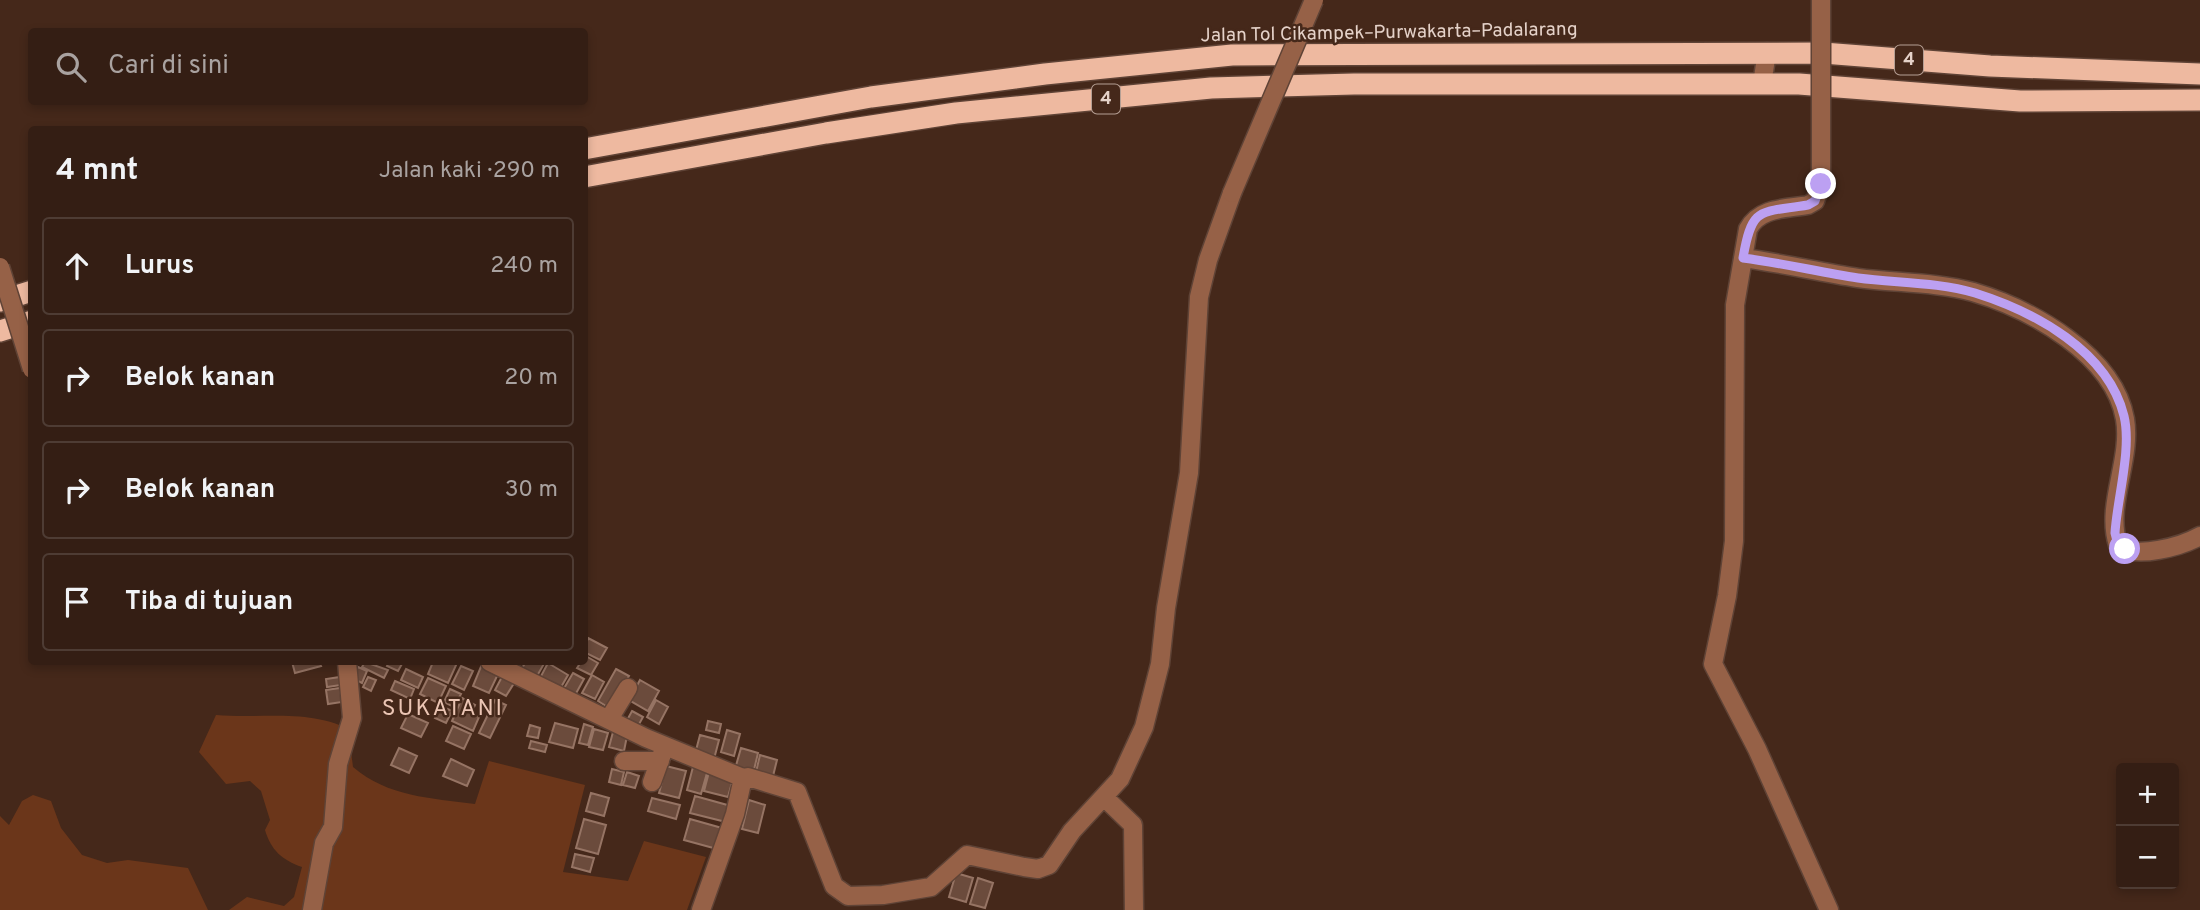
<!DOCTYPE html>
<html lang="id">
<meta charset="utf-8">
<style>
:root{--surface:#341e14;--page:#3f2b22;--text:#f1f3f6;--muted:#a9a2a0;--line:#4e3c34}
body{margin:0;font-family:Overpass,sans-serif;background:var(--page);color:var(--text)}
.controls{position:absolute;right:21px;bottom:21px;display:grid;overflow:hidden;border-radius:7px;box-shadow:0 4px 10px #0003}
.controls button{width:63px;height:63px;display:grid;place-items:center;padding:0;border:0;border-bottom:2px solid var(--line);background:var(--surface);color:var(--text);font:35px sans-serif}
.stop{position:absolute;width:21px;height:21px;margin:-16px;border:5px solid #bca0f2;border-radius:50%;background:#fff}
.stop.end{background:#bca0f2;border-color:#fff;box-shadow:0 2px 7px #0008}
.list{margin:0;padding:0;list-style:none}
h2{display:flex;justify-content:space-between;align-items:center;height:91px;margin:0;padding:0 28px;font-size:30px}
h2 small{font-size:23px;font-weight:400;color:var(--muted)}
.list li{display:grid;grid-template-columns:46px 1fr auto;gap:21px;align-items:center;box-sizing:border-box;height:98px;margin:0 14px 14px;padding:0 14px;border:2px solid var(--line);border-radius:7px}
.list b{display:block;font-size:26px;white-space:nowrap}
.list em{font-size:23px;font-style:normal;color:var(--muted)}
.icon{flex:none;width:38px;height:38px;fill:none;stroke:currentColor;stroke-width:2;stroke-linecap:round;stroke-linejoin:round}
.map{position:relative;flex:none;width:2200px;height:910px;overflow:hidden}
.search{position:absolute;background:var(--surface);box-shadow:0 4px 10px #0003;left:28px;top:28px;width:560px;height:77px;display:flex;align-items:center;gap:18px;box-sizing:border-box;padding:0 24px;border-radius:7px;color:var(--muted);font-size:26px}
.panel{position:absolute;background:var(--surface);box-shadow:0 4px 10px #0003;left:28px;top:126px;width:560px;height:539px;border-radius:7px}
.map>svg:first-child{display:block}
</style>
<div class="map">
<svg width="2200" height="910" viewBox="0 0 2200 910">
<rect width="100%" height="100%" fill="#45281a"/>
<!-- green -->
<path fill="#6b361a" d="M216,715C262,719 314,708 353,732L351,751L353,767C388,797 431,798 475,804L489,761L585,785L563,872L628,881L644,841L706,857L687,910H229L247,897L284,906L294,897L302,867C282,860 271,850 265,830L270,820L261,791L250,781L226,784L199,752Z
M33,795L51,801L61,828L82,855L107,863L128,860L188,868L208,910H0V816L9,825L22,801Z"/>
<!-- building -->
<path fill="#6b4b3c" stroke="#967464" stroke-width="2" d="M588,638L607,648L600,660L584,652Z
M584,655L598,663L591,675L577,668L581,662H584Z
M292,662H319L321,666L295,673Z
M365,662L388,670L384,678L362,667Z
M389,662H403L398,671L387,666Z
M433,662L457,663L448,683L428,674Z
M526,662H545L537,676L522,668Z
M548,663L568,675L560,689L540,678Z
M482,664L499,672L489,693L473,686Z
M461,666L473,671L464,690L452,684Z
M358,667L367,671L362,683L353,678Z
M406,669L423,677L418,688L401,680Z
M616,669L629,676L611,709L598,701Z
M504,673L516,680L506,696L495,690Z
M573,673L584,679L574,697L563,690Z
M592,675L604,682L595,699L582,693Z
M340,677L341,685L327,687L326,679Z
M368,677L376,680L371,691L363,687Z
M428,678L446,686L438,703L420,694Z
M640,680L659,691L648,711L629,700Z
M395,681L414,689L410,699L391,690Z
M340,688L342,702L328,704L326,690Z
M450,689L461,694L454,707L444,702Z
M462,698L475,705L471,714L479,717L473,731L452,721Z
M495,700L506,705L490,738L479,733Z
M656,700L668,707L659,724L647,717Z
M441,706L452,711L446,723L435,718Z
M632,711L643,717L637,728L626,722Z
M408,714L428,723L421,737L401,728Z
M708,721L721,724L719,733L706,730Z
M555,723L578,729L573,748L549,742Z
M584,724L593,727L588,745L579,743Z
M530,725L540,728L538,738L527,736Z
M453,726L471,734L464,749L446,741Z
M594,729L608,733L603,750L589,747Z
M727,730L740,734L734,756L721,752Z
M613,732L627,736L624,751L609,747Z
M700,735L719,740L714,759L695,754Z
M531,741L547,745L545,752L529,748Z
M399,748L417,756L409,773L391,765Z
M741,748L758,753L753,774L735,769Z
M760,755L777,760L773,776L756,772Z
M451,759L474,770L467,786L443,776Z
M694,763L709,766L701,794L687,790Z
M666,766L686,771L679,798L659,793Z
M612,769L624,772L621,785L609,782Z
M627,772L639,776L635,788L623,785Z
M709,772L733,779L728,797L704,791Z
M591,793L609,798L604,816L586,811Z
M695,796L731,806L726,822L690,813Z
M652,798L680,805L676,819L648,811Z
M749,800L765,805L758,833L742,829Z
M584,819L606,825L598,854L576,848Z
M690,819L722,828L717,849L684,840Z
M575,854L594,858L590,872L572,867Z
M956,873L973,878L966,902L949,897Z
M978,878L993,883L985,908L970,904Z"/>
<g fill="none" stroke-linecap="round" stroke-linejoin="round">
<!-- minor casing -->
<g stroke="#5f4336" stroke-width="21">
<path id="minor" d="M1762,84L1767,52
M1821,184L1815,201L1808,205C1786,209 1760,207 1748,229L1735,305L1734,541L1727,596L1713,664L1757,749L1829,910
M1743,258C1781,263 1819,272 1858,278C1895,283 1936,282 1973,292C2031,309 2114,355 2125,419C2132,460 2105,505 2118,545C2135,560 2182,546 2200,536
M490,662L646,738L743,778L748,777L797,792L834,886L848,896L883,895L931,887L967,855L1024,867L1038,869L1049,865L1072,831L1120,779L1144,727L1160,664L1166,608L1189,473L1199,297L1208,260L1232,193
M609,719L628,688
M624,761H660
M652,782L665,746
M1105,798L1133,825L1134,910
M312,910L324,843L333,827L338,764L352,718L347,662
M701,910L735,814L743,778"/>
</g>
<!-- highway casing -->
<g stroke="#5f4336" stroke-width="24">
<path id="highway" d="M584,149L871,97L1045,74L1232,55L1823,53L1990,66L2200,74
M584,177L826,133L956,113L1211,88L1354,84H1799L2020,101L2200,100
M0,301L32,291
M0,331L32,321"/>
</g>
<!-- minor -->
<use href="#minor" stroke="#966147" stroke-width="18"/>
<!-- highway -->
<use href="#highway" stroke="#eeb9a0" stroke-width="21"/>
<!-- minor-bridge casing -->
<g stroke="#5f4336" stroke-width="21" stroke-linecap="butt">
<path id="minor-bridge" d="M1821,184V0
M1232,193L1314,0
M0,267L32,369"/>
</g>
<!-- minor-bridge -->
<use href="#minor-bridge" stroke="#966147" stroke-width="18"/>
</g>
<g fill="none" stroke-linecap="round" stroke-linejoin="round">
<!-- route -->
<path stroke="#bca0f2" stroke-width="9" d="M1821,184L1815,201L1808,205C1760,213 1752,205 1743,258C1782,263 1819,272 1858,278C1896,283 1938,282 1975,293C2035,312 2108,351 2124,416C2132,449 2117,499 2115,533L2118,545L2125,549"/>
</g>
<g text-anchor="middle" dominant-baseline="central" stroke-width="5" stroke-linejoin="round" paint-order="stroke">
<!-- shield labels -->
<g fill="#45281a" stroke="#b59f94" stroke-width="2">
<rect x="1895" y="45.5" width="28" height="29" rx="5"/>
<rect x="1092" y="84.5" width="28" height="29" rx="5"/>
</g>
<g font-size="18" font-weight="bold" fill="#e5d2c9">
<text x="1909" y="60">4</text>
<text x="1106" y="99">4</text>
</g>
<!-- street labels -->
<g font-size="19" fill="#e5d2c9" stroke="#45281a">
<text transform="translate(1389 33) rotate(-1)">Jalan Tol Cikampek–Purwakarta–Padalarang</text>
</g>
<!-- quarter labels -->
<g font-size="23" letter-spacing="2" fill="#ebc5b4" stroke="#45281a">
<text x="443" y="709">SUKATANI</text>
</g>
</g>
</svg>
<div class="controls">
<button>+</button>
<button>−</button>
</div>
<div class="stop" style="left:2125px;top:549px"></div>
<div class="stop end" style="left:1821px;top:184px"></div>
<div class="search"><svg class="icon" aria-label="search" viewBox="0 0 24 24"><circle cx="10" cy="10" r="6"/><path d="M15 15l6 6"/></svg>Cari di sini</div>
<section class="panel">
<h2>4 mnt<small>Jalan kaki · 290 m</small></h2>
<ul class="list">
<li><svg class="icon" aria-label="ahead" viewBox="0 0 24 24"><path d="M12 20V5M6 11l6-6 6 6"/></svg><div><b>Lurus</b></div><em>240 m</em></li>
<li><svg class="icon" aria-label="right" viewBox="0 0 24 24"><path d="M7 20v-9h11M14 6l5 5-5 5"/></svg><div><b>Belok kanan</b></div><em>20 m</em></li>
<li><svg class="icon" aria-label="right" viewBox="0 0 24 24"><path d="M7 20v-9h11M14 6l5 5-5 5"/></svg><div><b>Belok kanan</b></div><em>30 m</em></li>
<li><svg class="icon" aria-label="arrive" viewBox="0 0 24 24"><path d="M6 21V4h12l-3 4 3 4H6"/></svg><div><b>Tiba di tujuan</b></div></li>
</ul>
</section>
</div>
